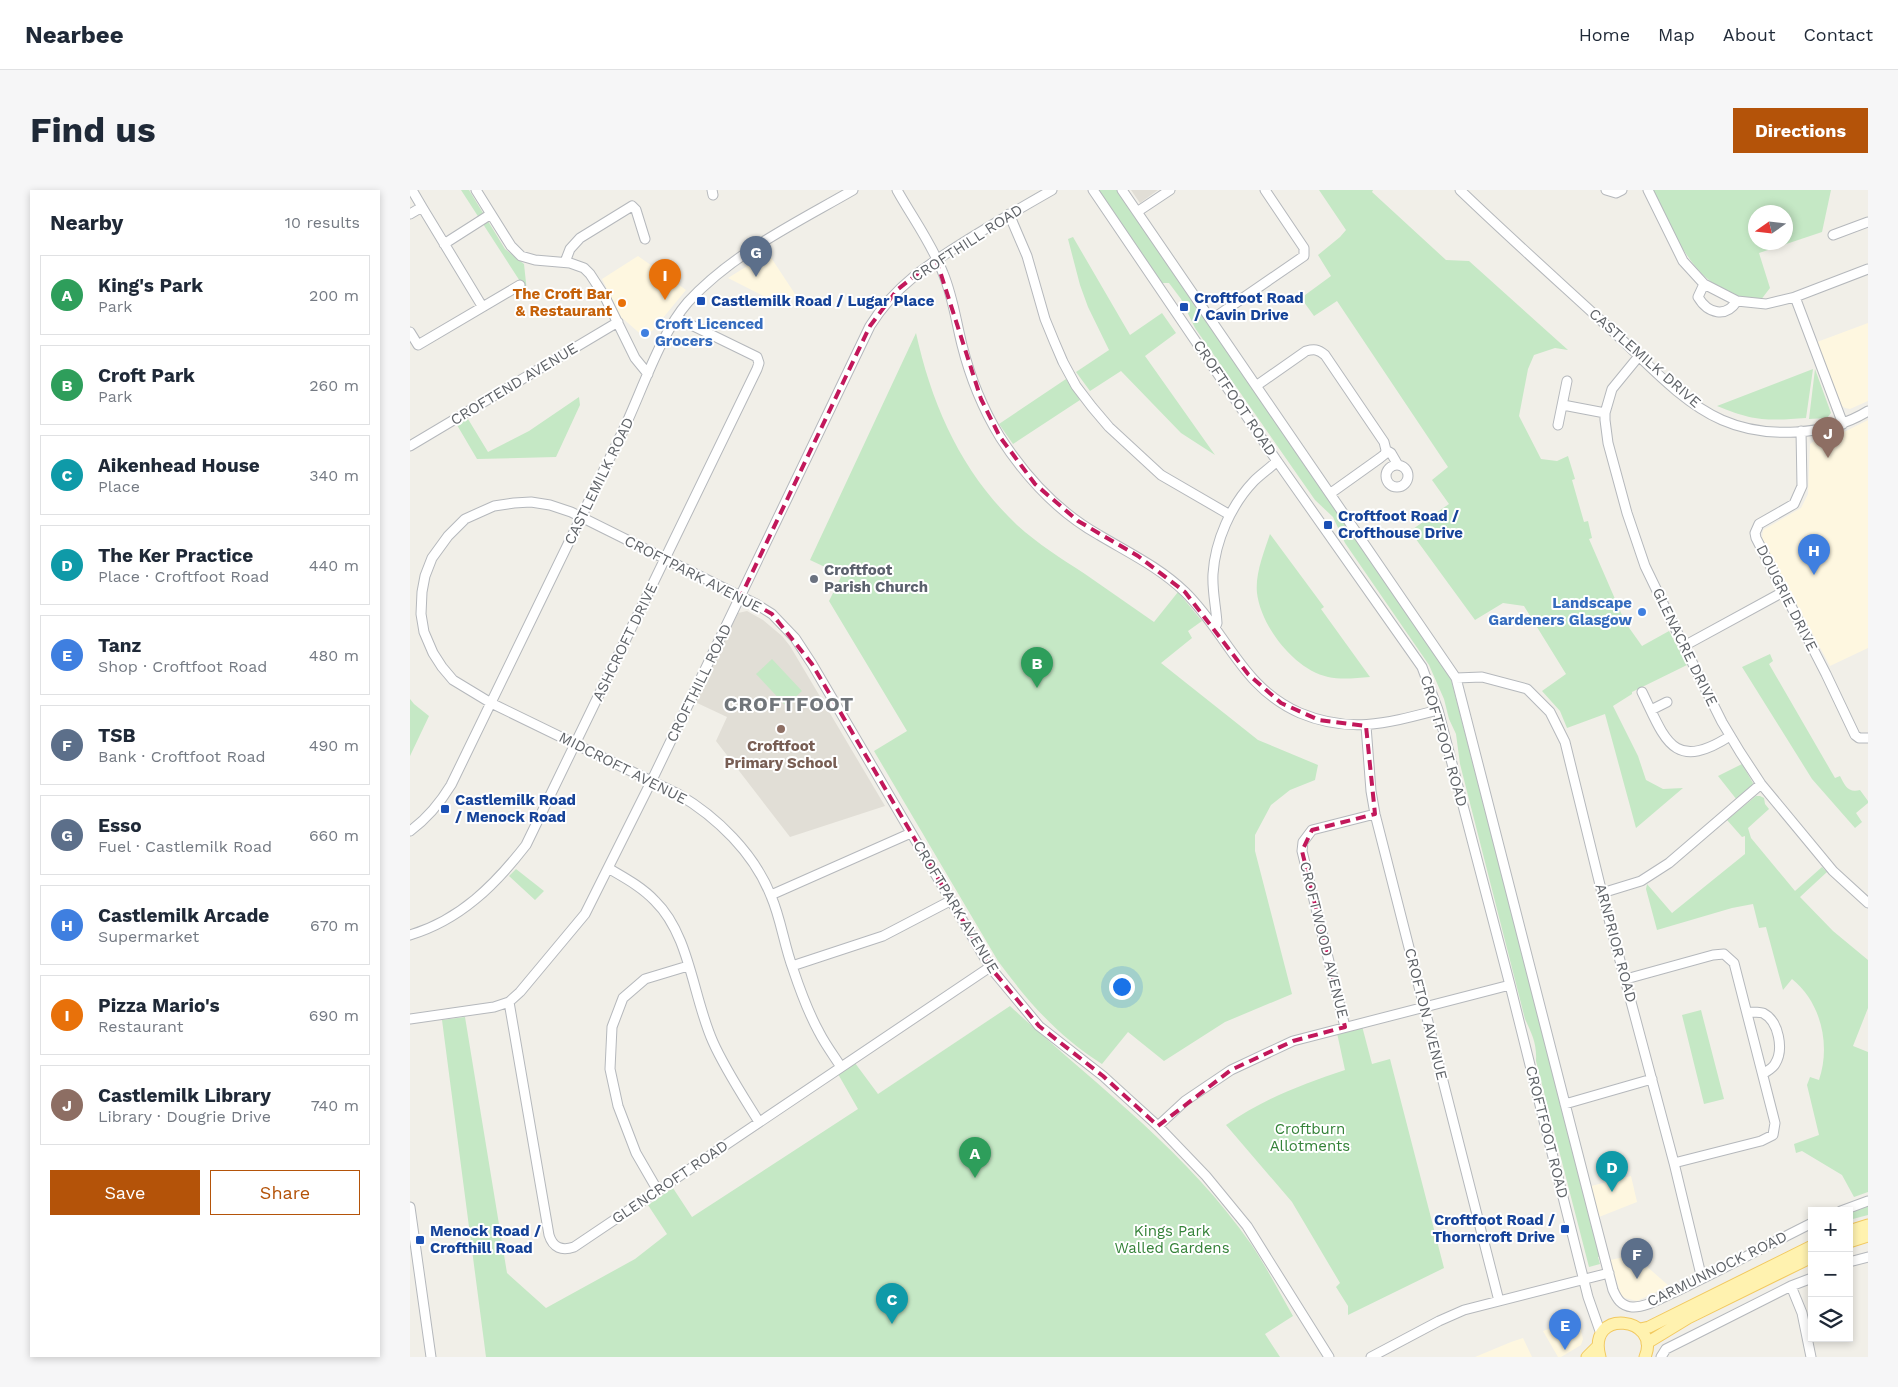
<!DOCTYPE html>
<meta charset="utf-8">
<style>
:root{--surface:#fff;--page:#f6f6f7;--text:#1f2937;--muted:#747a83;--line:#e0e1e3;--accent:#b45309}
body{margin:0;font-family:"Work Sans",sans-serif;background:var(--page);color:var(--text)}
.controls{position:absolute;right:15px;bottom:15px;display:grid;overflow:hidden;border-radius:0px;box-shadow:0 2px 8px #0003}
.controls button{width:45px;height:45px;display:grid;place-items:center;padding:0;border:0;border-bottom:1px solid var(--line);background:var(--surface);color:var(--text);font:25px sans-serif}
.compass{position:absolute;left:1338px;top:15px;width:45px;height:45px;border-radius:50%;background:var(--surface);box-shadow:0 2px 8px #0003;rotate:256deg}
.you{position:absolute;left:711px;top:796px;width:18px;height:18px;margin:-12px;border:4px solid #fff;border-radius:50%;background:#1a73e8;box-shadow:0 0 0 8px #1a73e833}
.badge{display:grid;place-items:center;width:32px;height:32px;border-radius:50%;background:var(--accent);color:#fff;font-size:16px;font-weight:700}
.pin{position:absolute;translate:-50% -41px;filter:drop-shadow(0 1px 2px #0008)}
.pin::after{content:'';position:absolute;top:26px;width:18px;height:15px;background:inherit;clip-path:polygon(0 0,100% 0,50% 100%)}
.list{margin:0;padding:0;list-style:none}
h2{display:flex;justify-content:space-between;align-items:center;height:65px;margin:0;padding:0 20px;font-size:21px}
h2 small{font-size:16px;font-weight:400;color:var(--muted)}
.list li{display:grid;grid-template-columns:32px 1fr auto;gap:15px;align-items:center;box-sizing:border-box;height:80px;margin:0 10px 10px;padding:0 10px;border:1px solid var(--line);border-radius:0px}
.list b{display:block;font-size:19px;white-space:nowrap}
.list p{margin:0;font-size:16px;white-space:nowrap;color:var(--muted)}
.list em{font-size:16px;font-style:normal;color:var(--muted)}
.actions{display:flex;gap:10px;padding:15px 20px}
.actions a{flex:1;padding:11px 0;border:1px solid var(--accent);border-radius:0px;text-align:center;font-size:18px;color:var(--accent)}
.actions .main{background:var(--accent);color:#fff}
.icon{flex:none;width:28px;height:28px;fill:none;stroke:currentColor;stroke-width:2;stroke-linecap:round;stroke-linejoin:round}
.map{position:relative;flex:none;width:1458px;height:1167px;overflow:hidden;border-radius:0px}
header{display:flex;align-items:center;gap:30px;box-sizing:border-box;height:70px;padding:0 25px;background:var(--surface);border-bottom:1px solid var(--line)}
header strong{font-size:24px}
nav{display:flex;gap:28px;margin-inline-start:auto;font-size:18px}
.intro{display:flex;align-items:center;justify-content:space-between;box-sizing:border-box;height:120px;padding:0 30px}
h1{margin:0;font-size:35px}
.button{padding:12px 22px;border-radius:0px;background:var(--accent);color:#fff;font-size:18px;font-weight:700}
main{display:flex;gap:30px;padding:0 30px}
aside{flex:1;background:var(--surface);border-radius:0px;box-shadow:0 2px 8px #0003}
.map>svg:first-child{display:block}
</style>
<header>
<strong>Nearbee</strong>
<nav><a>Home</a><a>Map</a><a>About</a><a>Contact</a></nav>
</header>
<div class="intro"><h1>Find us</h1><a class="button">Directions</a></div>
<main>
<aside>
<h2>Nearby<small>10 results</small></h2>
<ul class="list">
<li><span class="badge" style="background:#2e9e5b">A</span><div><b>King's Park</b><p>Park</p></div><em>200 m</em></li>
<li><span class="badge" style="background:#2e9e5b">B</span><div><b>Croft Park</b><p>Park</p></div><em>260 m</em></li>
<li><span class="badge" style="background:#0f9aa8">C</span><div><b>Aikenhead House</b><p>Place</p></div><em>340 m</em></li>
<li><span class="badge" style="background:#0f9aa8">D</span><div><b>The Ker Practice</b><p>Place · Croftfoot Road</p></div><em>440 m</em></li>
<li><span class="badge" style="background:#3f7fe0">E</span><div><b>Tanz</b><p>Shop · Croftfoot Road</p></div><em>480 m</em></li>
<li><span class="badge" style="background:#5c6f8a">F</span><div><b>TSB</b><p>Bank · Croftfoot Road</p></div><em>490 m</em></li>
<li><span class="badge" style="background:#5c6f8a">G</span><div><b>Esso</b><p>Fuel · Castlemilk Road</p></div><em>660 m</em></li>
<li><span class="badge" style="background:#3f7fe0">H</span><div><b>Castlemilk Arcade</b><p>Supermarket</p></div><em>670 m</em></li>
<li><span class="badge" style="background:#e8710a">I</span><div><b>Pizza Mario's</b><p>Restaurant</p></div><em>690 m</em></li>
<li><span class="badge" style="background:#8d6e63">J</span><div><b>Castlemilk Library</b><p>Library · Dougrie Drive</p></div><em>740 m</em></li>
</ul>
<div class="actions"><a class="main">Save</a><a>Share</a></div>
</aside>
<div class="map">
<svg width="1458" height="1167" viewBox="0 0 1458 1167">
<rect width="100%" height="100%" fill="#f1efe8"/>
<!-- commercial -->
<path fill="#fef7e0" d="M358,63L385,104L377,118L318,88Z
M228,66L276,100L243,140L234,147L211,127L192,89Z
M1458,133V211L1440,219L1435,218L1432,216L1407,152Z
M1458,230V458L1420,476L1352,350L1353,340L1391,318L1398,304L1400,254L1404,251L1430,244Z
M1221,986L1227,1012L1189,1027L1181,996Z
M1219,1066L1234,1074L1259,1096L1227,1111L1215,1108L1211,1105L1200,1070Z
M1168,1128L1173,1149L1171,1155L1151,1167H1148L1133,1141Z
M1113,1148L1122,1167H1065L1101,1152Z"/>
<!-- education -->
<path fill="#e1ded6" d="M721,0H748L730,13Z
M337,421L353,430L372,446L380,456L475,616L380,647L306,551L317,527L285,512L328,423Z"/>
<!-- green -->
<path fill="#c5e8c5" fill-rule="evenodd" d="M51,0H59L95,59L114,74L117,102Z
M687,0H707L1032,473L1041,489L1190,1067H1188L1190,1074L1179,1077L1126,871C1127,854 1122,844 1115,829L1050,574L1046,544L1039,529L1034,509L1019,475L935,353L923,327L905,310L785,138L771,109L759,93H751Z
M909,0H963L962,2L1036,70L1059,71L1158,160L1145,158L1124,165L1118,179L1109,226L1131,269L1147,271L1158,266L1165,289L1162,290L1174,332L1178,331L1182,348L1179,349L1215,432L1232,456L1259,441L1277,475L1222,502V504L1203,516L1228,566L1236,590L1253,599L1273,598L1226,638L1195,524L1157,538L1150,521L1132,501L1156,484L1114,416L1093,413L1065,430L1000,341L1039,314L1022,290L1038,277L927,111L904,126L891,108L921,86L908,65L930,47L936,40Z
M1243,0H1421L1412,42L1349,63L1360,98L1350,111C1340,108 1329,107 1320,103C1278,85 1262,38 1243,0ZM1346,22H1376V52H1346Z
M663,47L720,145L752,123L766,143L735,166L805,265L771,243L711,181L680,201L666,182L699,160L678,117L670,95L658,49Z
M506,143C522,216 552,283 607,335C628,354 652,369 675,384C698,400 721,416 744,432L768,402L792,431L778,441L782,448L751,473L848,550L908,575L905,590L880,600L861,615L845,645V661L882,804L815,832L754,871L718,842L692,874C648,846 618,812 588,771L464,561L497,541L419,411L432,385L400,370Z
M1403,179L1396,228C1357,231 1343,231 1307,216Z
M1405,179L1421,223L1417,228L1399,229Z
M656,189L670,210L603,254L589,234Z
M169,207L170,215L146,267L67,269L47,235L58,229L78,262L119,241Z
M860,344L914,417L911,419L960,487C946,488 932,490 918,487C885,480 851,437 847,403C845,384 854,362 860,344Z
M1360,464L1363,471L1359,474L1425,588L1430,586C1435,596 1438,603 1450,600L1458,611V613L1446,623L1452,632L1445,638L1402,589L1332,477Z
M362,469L392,501L376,516L346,484Z
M0,509L4,514L19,526L0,566Z
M1332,574L1343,593L1341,597L1327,610L1308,586Z
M1346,606H1350L1354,608L1355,614L1359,619L1338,638L1341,648L1385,701L1412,677L1417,682L1390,707L1423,741L1458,770V818L1443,856L1458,862V1002L1444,1007L1432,985L1392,961L1386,963L1384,954L1409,945L1397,895L1400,887L1409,890C1421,855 1411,812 1382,789L1373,800L1356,737L1349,738L1343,714L1322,718L1247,740L1236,699L1237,694L1262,723L1335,664V646L1332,647L1317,630Z
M106,679L134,701L125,710L99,686Z
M600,816C683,893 776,960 841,1054C856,1076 869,1102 883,1126L855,1144L870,1167H76L32,830L55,827L97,1083L136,1118L225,1069L257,1044L238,1015L263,998L282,1027L448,919L428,884L445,873L468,904Z
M1291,820L1314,909L1294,914L1272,825Z
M952,836L962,874L980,869L1034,1078L938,1125V1116L926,1097L930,1093L882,1012L816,935C853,909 893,894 935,880L927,843Z
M1458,1015V1025L1439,1030V1021Z"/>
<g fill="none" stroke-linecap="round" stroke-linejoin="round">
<!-- minor casing -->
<g stroke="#b5b8bc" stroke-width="11">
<path id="minor" d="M2,0L12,17
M66,0L101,56L111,66L125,70L160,73L174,78L180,84L195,107L225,168L238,184
M302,0L303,5
M487,0C502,27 522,54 533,83C543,107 546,131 552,155C560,187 573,219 590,247C615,286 648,322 689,345C719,363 749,377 775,402C817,443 832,498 890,523C940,544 978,533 1028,520
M683,0L867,271L1012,477L1028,520L1100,795L1178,1107L1191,1144
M712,0L1046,488L1183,1023L1203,1100C1207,1109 1211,1116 1222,1117C1236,1118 1252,1107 1265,1102C1311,1080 1356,1056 1402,1033
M1050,0C1102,50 1156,98 1209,147C1240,176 1272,212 1312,230C1355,249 1418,246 1458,221
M1196,0L1206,3L1212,0
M1238,0L1273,71L1294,94L1327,111L1356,114L1385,107L1433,234
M727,22L760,0
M0,24L12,17L72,116
M599,24L617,66L635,129L644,151L653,172L666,196L682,217L699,237L751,285L820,325
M1423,45L1458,32
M34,54L81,24
M155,72L160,59L170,48L222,16L226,20L235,49
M1294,94L1288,107C1298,124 1316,128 1327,111
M1385,107L1458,79
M801,130L894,66V58L855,0
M0,142L8,155L110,95
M1229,166L1202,199L1195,223V230L1198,253L1217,323L1235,376L1263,434L1312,532L1330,562L1351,594L1423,681L1458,713
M846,196L896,161C904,159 908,159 915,165L974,252L976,260L981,263L988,275
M1153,215L1195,223
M1148,235L1157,191
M1391,241L1392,296L1384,314L1349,334L1345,343L1346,348L1416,484L1445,545L1449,548H1458
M0,256L208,132
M976 286a11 11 0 1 1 22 0a11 11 0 1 1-22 0Z
M921,303L970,268L975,264L976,260
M805,438L807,433C806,417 802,400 803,384C805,351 821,315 844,291C851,284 860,278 867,271
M1274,456L1373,402
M1046,488L1072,487L1117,499L1140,522L1155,552L1192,703L1264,973L1292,1089
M1232,502C1255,549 1263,583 1320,546
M1241,520L1257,512
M956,536L961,601L965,624L1089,1111
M0,641C18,628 30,613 41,595C97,479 154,363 210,247C230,207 249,145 278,112C323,63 386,33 443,0
M198,678C215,688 232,697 245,711C280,745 283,808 303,852C315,879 333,906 349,932
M1192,703L1231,691L1259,673L1351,594
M361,705L501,643
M0,745C50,730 85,695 116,655L347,179L349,173L347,167L267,128
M382,776L473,746L540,711
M1216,789L1303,765L1314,764L1324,773L1365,933L1363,945L1351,951L1264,973
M99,812L139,1045C143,1058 152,1061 164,1057L580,777
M1337,822C1341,822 1349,822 1353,823C1369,831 1374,860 1365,874C1363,878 1357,881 1353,884
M0,829L84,817L99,812L110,802L175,724L242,590L460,136C485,95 519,74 559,49C586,32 614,16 642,0
M935,837L892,661L893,652L902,640L965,624
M431,877C424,866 415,854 409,842C398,822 390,800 383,779C374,755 371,729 361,706C344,663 307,627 268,604L81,513L43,490L32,477L23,463L14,442L11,424L12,402L15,386L22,368L38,346L55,329L84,316L104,313L121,312L140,315L161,322L346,414L362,424L385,448L402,474L580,777L629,836L693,886L748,936L796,986L837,1036L919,1167
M1155,914L1242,889
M748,936L775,911L821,880L883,851L1100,795
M248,1001L226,963L208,916L200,879L202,837L213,808L235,789L278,776
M0,1017L21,1167
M1431,1021L1458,1011
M1439,1072L1458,1067
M1381,1096L1392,1123L1401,1167
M961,1167L1029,1131L1054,1120L1199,1083
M1251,1167L1256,1159L1276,1149L1381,1096L1402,1088"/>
</g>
<!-- major casing -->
<g stroke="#f2c960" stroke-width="13">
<path id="major" d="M1439,1041L1458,1035
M1439,1052L1458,1046
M1230,1139L1239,1137L1402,1056
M1237,1153L1278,1128L1402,1067
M1177,1167L1187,1157
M1190,1167C1176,1117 1252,1127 1235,1167"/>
</g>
<!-- minor -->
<use href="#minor" stroke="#fff" stroke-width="9"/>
<!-- major -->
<use href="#major" stroke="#fff2af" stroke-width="11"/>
</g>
<!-- marked area -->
<path fill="none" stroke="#c2185b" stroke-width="4" stroke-dasharray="10 6" stroke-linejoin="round" d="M526,69L571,209L590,247L625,294L668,331L728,366L775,402L838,484L871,513L909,530L956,536L965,624L902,640L892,661L935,837L883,851L821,880L748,936L693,886L629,836L580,777L402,474L362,424L331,406L460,136L487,100Z"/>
<!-- markers -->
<g fill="#1a4fb4" stroke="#fff" stroke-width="2">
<rect x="286" y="106" width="10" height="10" rx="2.5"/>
<rect x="769" y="112" width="10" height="10" rx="2.5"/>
<rect x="913" y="330" width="10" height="10" rx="2.5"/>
<rect x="30" y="614" width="10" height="10" rx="2.5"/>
<rect x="1150" y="1034" width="10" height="10" rx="2.5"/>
<rect x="5" y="1045" width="10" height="10" rx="2.5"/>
</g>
<circle fill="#e8710a" stroke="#fff" stroke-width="2" cx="212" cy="113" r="5"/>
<g fill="#3f7fe0" stroke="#fff" stroke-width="2">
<circle cx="235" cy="143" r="5"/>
<circle cx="1232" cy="422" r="5"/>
</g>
<circle fill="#6b7280" stroke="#fff" stroke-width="2" cx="404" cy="389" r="5"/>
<circle fill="#8d6e63" stroke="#fff" stroke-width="2" cx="371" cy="539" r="5"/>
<g text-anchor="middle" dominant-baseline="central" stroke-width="4" stroke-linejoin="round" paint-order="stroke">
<!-- street labels -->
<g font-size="15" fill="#5f6368" stroke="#fff">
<text transform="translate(557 53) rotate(-33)">CROFTHILL ROAD</text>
<text transform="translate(1235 168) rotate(41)">CASTLEMILK DRIVE</text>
<text transform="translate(104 194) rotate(-31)">CROFTEND AVENUE</text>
<text transform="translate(825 208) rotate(56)">CROFTFOOT ROAD</text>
<text transform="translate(189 291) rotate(-64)">CASTLEMILK ROAD</text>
<text transform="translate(283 384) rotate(27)">CROFTPARK AVENUE</text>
<text transform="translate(1377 408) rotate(63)">DOUGRIE DRIVE</text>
<text transform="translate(215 452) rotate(-64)">ASHCROFT DRIVE</text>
<text transform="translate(1275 457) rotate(64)">GLENACRE DRIVE</text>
<text transform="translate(289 493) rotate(-64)">CROFTHILL ROAD</text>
<text transform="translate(1034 551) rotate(74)">CROFTFOOT ROAD</text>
<text transform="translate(213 578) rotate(27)">MIDCROFT AVENUE</text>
<text transform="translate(546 717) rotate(59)">CROFTPARK AVENUE</text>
<text transform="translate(914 750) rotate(76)">CROFTWOOD AVENUE</text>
<text transform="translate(1206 753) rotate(75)">ARNPRIOR ROAD</text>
<text transform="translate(1016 824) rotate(76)">CROFTON AVENUE</text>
<text transform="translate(1137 942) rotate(76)">CROFTFOOT ROAD</text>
<text transform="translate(260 992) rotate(-34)">GLENCROFT ROAD</text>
<text transform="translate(1307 1079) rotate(-26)">CARMUNNOCK ROAD</text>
</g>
<!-- food labels -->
<g font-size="15" font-weight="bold" fill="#c56008" stroke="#fff" text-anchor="end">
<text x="202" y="104">The Croft Bar<tspan x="202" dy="17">&amp; Restaurant</tspan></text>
</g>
<!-- transit labels -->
<g font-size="15" font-weight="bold" fill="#164399" stroke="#fff" text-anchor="start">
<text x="784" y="108">Croftfoot Road<tspan x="784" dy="17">/ Cavin Drive</tspan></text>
<text x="301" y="111">Castlemilk Road / Lugar Place</text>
<text x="928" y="326">Croftfoot Road /<tspan x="928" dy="17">Crofthouse Drive</tspan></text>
<text x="45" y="610">Castlemilk Road<tspan x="45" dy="17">/ Menock Road</tspan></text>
<text x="1145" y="1030" text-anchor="end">Croftfoot Road /<tspan x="1145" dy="17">Thorncroft Drive</tspan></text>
<text x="20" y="1041">Menock Road /<tspan x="20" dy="17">Crofthill Road</tspan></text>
</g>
<!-- shop labels -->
<g font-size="15" font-weight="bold" fill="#366cbe" stroke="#fff" text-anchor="start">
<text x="245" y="134">Croft Licenced<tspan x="245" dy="17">Grocers</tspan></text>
<text x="1222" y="413" text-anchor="end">Landscape<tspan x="1222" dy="17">Gardeners Glasgow</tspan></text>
</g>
<!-- worship labels -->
<g font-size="15" font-weight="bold" fill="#5b616d" stroke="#fff" text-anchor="start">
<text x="414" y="380">Croftfoot<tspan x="414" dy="17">Parish Church</tspan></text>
</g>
<!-- education labels -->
<g font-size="15" font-weight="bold" fill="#785e54" stroke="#fff">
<text x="371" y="556">Croftfoot<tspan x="371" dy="17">Primary School</tspan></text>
</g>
<!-- park labels -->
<g font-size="15" fill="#348238" stroke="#fff">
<text x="900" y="939">Croftburn<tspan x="900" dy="17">Allotments</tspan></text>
<text x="762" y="1041">Kings Park<tspan x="762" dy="17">Walled Gardens</tspan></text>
</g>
<!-- district labels -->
<g font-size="20" font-weight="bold" letter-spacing="1" fill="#70757a" stroke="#fff">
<text x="379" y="514">CROFTFOOT</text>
</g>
</g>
</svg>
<div class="controls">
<button>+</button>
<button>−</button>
<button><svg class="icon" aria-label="layers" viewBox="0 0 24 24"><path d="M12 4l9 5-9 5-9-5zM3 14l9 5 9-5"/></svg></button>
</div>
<svg class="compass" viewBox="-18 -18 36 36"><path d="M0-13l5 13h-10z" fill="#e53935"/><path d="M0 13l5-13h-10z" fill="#747a83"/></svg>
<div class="you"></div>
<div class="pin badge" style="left:565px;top:988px;background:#2e9e5b">A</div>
<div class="pin badge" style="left:627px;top:498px;background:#2e9e5b">B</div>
<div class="pin badge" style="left:482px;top:1134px;background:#0f9aa8">C</div>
<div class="pin badge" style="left:1202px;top:1002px;background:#0f9aa8">D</div>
<div class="pin badge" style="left:1155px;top:1160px;background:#3f7fe0">E</div>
<div class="pin badge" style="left:1227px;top:1089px;background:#5c6f8a">F</div>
<div class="pin badge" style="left:346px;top:87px;background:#5c6f8a">G</div>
<div class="pin badge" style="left:1404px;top:385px;background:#3f7fe0">H</div>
<div class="pin badge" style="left:255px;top:110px;background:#e8710a">I</div>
<div class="pin badge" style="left:1418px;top:268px;background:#8d6e63">J</div>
</div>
</main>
